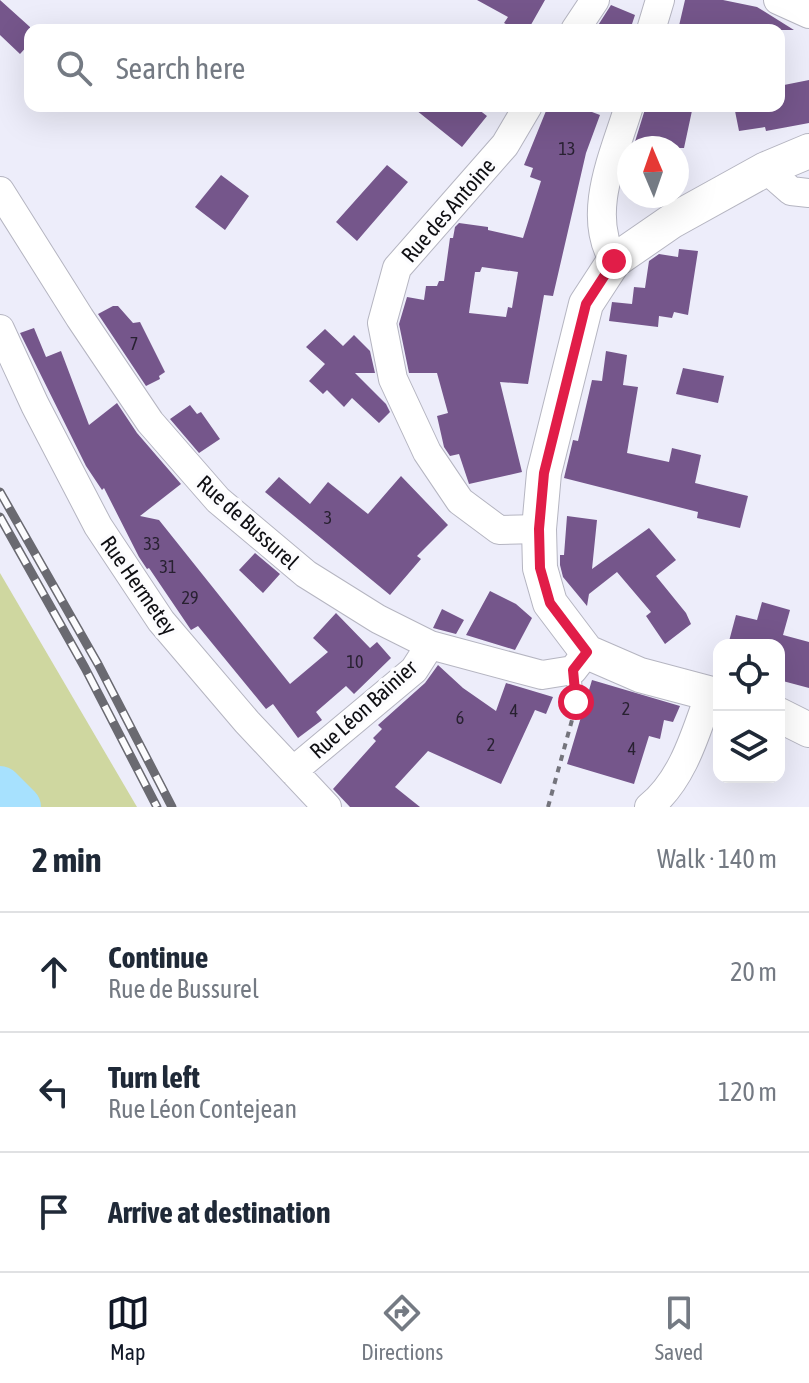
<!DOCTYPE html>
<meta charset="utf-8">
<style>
:root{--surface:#fff;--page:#f6f6f7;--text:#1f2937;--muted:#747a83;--line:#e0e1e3;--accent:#111827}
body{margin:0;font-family:"Asap Condensed",sans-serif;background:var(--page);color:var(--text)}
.controls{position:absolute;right:24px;bottom:24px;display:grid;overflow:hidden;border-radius:16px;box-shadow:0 8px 32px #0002}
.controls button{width:72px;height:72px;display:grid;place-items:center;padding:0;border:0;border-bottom:2px solid var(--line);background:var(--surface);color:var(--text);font:40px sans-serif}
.compass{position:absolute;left:617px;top:136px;width:72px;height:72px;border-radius:50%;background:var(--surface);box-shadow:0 8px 32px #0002;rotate:358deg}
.stop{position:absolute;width:24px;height:24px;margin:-18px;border:6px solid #e11d48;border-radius:50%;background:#fff}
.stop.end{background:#e11d48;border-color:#fff;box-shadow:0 2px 8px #0008}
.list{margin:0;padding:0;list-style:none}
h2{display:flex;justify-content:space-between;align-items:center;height:104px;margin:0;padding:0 32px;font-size:34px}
h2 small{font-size:26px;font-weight:400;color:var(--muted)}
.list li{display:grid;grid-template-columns:52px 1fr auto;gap:24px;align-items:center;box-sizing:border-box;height:120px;padding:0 32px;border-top:2px solid var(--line)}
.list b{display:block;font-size:30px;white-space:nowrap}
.list p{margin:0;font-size:26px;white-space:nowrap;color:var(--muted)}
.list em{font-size:26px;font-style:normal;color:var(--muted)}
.icon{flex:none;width:44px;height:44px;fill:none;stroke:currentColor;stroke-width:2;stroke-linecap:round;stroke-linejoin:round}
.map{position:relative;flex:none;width:809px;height:807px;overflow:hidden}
.search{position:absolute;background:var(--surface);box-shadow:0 8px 32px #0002;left:24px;right:24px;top:24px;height:88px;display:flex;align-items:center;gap:20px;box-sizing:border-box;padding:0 28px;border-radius:16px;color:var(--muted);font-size:30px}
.sheet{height:464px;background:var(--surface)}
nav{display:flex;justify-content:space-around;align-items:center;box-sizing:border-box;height:112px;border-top:2px solid var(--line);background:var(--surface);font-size:22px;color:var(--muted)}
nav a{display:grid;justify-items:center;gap:4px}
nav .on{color:var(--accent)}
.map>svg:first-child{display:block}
</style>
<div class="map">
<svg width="809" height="807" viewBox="0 0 809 807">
<rect width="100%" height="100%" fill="#ededfa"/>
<!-- grass -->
<path fill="#cfd7a0" d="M0,573L137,807H0Z"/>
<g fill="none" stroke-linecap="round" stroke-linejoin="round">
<!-- river -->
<path stroke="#a7e1fe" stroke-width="44" d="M0,788L19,807"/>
</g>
<!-- building -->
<path fill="#75568b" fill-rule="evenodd" d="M0,0L30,27V43L20,54L0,35Z
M477,0H545L528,30H517L504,23L508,17Z
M685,0H723L757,7L794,30H678Z
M611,5L635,15L630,30H595Z
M809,80V123L766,131L765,127L739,131L734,106H779V86Z
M411,106H474L487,116L462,147Z
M548,106H576L600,115L586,153L553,296L544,295L528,384L500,382L522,472L469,484L459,454L450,456L444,447L437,416L448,413L437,373H409L399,324L407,297L424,300L426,286H437L439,281H444L450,238H453L455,227L459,223L488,227V230L523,238L541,181L530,177L533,168L524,165ZM482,267L518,272L512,308L508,307L506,317L469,313L475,272H480Z
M646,106H693L684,148H633Z
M387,165L408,182L357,241L336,222Z
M221,175L249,196L225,230L195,207Z
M679,249L698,251L688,315L674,312L672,318L659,316L658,327L609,321L612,302L632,304L634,287L645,288L649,261L659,254L678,257Z
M113,306H118L133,323L140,322L165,372L159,376L160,379L146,386L98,314Z
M34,328L46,357L61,351L89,425L117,403L137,433L181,484L140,516L159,520L290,684L328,652L313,638L336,613L370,648L377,642L391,658L354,694L346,686L316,712L322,720L298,738L273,704L266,709L198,626L191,630L149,568L147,569L139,557L104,488L102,490L86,466L20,333Z
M325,329L343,346L354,335L370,351L375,373H355L386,404L390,412L379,423L352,398L344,407L327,390L323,394L309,381L325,364L306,347Z
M606,351L627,355L623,385L638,387L627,453L669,462L672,448L701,455L695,483L748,496L740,528L697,518L698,512L564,478L573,440L578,441L592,380L602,381Z
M683,368L724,376L718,403L676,394Z
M190,405L197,414L201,412L220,439L199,453L170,419Z
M401,476L448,525L417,556L421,559L390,595L265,492L279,477L310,504L328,482L368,514Z
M567,516L597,520L592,569L649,528L676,560L656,576L686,613L691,624L665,644L646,616L651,612L617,572L589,594L587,606L563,577L560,565V555H564Z
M255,553L280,574L263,593L239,570Z
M490,591L516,604L532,618L515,650L466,635Z
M762,602L790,610L783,635L809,642V688L779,680V645H728L736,615L757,620Z
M442,609L464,620L456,634L433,628Z
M438,665L463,688L496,711L506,683L553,697L546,714L535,710L501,784L428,751L395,787L420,807H350L333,789L376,741L373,738L382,729L378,725L425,683Z
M592,680L680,706L673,722L664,720L660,739L649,736L634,784L567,764Z"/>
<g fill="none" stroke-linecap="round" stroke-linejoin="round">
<!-- service casing -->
<g stroke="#b5b5c1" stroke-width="16">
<path id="service" d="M573,670L576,702"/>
</g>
<!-- minor casing -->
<g stroke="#b5b5c1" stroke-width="30">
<path id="minor" d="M778,0L809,14
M575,30L595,0
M651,30L660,0
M528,106L505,145L397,268L382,323L393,379L427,452L460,501L499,530L539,529
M766,169L791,191L809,193
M0,191L80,318L150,422L218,500L306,574L378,619L430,645L542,675L573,670L587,652
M614,261C585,214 615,153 629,106
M0,329L35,405L98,526L161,621L247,722L327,807
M293,771L414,670L430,645
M649,807C683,780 696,732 710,693"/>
</g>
<!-- tertiary casing -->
<g stroke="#b5b5c1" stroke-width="36">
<path id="tertiary" d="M719,696L640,675L587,652L550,603L540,568L539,529L544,473L586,304L614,261L672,221L766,169L809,151
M779,715L809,730"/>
</g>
<!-- path -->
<path stroke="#74747c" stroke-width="4" stroke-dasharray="6 6" stroke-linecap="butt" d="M548,807L572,720"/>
<!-- service -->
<use href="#service" stroke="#fff" stroke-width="14"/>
<!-- minor -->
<use href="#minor" stroke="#fff" stroke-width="28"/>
<!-- tertiary -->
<use href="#tertiary" stroke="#fff" stroke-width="34"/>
<!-- rail casing -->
<g stroke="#6a6a71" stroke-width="9">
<path id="rail" d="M0,492L98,664L172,807
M0,517L85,668L157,807"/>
</g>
<!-- rail -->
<use href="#rail" stroke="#fcfcfe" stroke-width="6" stroke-dasharray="18" stroke-linecap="butt"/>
</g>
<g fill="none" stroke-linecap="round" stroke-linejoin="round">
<!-- route -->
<path stroke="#e11d48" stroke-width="10" d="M576,702L573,670L587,652L550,603L540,568L539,529L544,473L586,304L614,261"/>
</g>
<g text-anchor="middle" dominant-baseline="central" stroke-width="7" stroke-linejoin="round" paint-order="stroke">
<!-- number labels -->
<g font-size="18" fill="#282131">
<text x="567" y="148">13</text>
<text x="134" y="343">7</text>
<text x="328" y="517">3</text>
<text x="152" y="543">33</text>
<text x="168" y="566">31</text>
<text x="190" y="597">29</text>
<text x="355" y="661">10</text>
<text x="626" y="708">2</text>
<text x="514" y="710">4</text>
<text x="460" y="717">6</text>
<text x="491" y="744">2</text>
<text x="632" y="748">4</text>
</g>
<!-- street labels -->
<g font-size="22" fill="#0f0f13" stroke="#fcfcfe">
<text transform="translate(448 210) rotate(-49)">Rue des Antoine</text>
<text transform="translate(248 522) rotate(42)">Rue de Bussurel</text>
<text transform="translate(139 585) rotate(55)">Rue Hermetey</text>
<text transform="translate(363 709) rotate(-42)">Rue Léon Bainier</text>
</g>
</g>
</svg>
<div class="controls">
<button><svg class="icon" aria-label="locate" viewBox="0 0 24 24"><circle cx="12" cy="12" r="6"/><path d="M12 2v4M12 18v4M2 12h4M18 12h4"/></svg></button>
<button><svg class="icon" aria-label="layers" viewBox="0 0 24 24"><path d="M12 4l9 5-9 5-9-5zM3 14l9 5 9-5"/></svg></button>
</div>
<svg class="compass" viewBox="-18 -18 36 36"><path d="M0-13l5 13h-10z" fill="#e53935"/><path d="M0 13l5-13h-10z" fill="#747a83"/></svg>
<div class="stop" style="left:576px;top:702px"></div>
<div class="stop end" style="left:614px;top:261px"></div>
<div class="search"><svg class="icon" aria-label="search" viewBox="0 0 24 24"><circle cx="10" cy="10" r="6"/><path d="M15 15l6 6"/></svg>Search here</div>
</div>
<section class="sheet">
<h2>2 min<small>Walk · 140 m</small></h2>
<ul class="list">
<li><svg class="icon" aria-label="ahead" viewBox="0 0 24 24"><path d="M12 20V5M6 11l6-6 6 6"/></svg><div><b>Continue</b><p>Rue de Bussurel</p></div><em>20 m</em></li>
<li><svg class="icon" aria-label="left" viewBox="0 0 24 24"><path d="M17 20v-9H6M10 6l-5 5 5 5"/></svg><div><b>Turn left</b><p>Rue Léon Contejean</p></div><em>120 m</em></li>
<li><svg class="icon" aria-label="arrive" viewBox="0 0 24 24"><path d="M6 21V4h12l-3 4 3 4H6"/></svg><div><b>Arrive at destination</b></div></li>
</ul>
</section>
<nav>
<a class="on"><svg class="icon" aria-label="map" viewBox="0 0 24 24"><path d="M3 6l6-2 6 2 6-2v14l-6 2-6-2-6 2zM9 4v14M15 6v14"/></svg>Map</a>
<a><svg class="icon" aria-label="directions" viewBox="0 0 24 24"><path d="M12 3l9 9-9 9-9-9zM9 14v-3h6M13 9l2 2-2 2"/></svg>Directions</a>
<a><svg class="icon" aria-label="saved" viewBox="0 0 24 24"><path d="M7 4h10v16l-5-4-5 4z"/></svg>Saved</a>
</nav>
